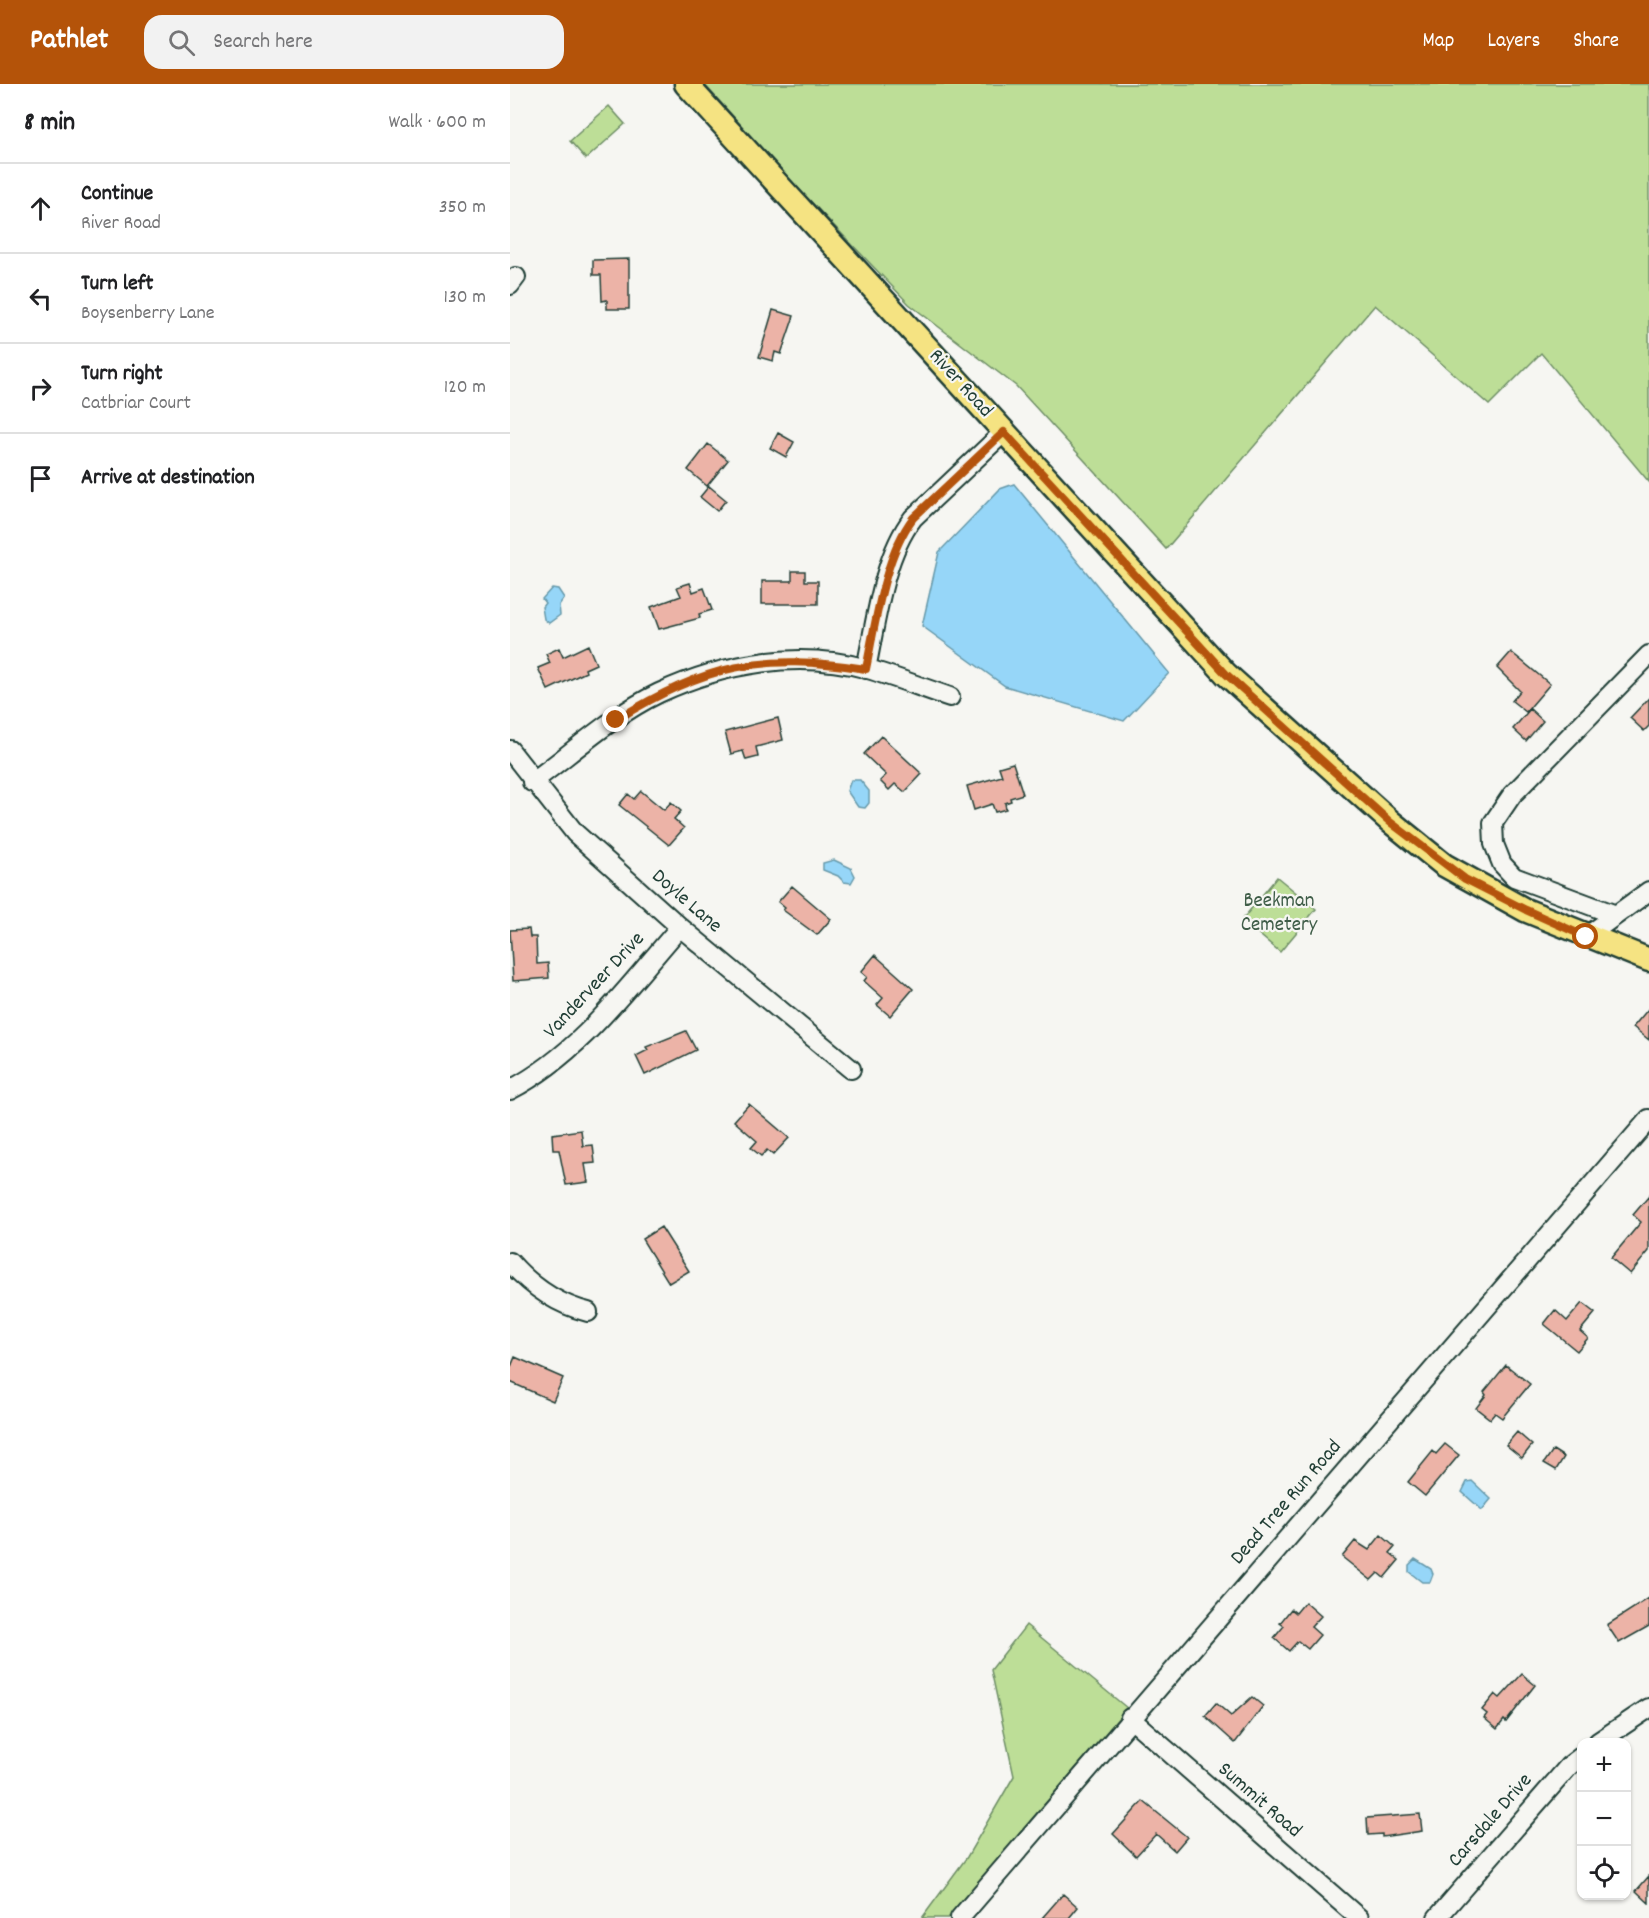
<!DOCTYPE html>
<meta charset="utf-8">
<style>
:root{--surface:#fff;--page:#f2f2f2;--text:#202124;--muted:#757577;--line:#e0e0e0;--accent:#b45309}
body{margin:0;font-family:Dekko,sans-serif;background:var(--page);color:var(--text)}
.controls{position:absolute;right:18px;bottom:18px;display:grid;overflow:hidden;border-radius:12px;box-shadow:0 2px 4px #0004}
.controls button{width:54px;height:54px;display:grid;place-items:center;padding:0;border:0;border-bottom:2px solid var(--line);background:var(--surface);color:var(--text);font:30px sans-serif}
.stop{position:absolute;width:18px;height:18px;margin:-14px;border:4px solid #b45309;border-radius:50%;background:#fff}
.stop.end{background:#b45309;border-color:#fff;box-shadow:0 2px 6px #0008}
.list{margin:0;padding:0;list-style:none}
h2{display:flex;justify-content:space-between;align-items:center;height:78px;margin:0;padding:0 24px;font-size:26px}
h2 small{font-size:20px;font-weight:400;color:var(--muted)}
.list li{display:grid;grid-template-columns:39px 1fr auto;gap:18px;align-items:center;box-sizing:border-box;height:90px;padding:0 24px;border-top:2px solid var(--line)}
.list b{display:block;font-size:22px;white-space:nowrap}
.list p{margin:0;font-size:20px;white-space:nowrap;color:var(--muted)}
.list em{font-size:20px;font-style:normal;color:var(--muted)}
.icon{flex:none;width:33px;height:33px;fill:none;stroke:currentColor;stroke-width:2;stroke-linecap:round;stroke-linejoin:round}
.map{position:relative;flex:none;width:1139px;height:1834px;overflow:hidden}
header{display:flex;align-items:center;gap:36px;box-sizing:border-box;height:84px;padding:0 30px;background:var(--accent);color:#fff}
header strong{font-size:28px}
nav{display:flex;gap:33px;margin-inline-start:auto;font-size:21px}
.search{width:420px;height:54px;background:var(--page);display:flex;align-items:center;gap:15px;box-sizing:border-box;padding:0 21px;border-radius:18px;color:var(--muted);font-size:22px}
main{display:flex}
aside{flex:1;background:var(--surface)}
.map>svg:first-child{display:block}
</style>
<header>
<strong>Pathlet</strong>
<div class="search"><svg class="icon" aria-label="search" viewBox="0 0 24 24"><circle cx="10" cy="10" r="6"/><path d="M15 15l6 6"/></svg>Search here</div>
<nav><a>Map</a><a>Layers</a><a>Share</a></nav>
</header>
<main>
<aside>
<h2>8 min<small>Walk · 600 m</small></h2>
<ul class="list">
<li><svg class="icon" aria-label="ahead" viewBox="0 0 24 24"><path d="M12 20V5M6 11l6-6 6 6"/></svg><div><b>Continue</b><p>River Road</p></div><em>350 m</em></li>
<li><svg class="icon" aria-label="left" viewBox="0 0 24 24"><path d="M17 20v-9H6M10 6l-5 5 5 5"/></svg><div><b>Turn left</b><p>Boysenberry Lane</p></div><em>130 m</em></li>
<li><svg class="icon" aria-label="right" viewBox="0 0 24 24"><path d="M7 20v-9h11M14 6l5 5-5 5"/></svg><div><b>Turn right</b><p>Catbriar Court</p></div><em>120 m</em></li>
<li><svg class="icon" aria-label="arrive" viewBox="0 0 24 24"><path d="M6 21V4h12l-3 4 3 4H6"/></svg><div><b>Arrive at destination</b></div></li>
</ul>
</aside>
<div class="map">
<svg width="1139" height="1834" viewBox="0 0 1139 1834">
<rect width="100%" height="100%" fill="#f6f6f2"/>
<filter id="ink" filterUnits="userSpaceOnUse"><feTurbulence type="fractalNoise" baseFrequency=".0167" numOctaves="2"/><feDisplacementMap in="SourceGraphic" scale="12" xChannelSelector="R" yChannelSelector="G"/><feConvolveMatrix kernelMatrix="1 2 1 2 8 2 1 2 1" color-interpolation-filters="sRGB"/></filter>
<g filter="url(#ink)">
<!-- green -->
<path fill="#bdde97" stroke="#6e8e66" stroke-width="1.5" d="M194,0H1139V398L1031,269L979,321L865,221L656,465L506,302L399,220L286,102Z
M99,22L115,40L76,75L60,57Z
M767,793L806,825L770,868L732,836Z
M516,1541L617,1624L438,1834H412L457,1773L504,1692L481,1586Z"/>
<!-- water -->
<path fill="#96d6f8" stroke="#69a" stroke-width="1.5" d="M504,400L659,589L614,637L495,602L412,542L429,468L490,405Z
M42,504L48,505L54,514L49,521L50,531L39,539L34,535L32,523L35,519L32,515Z
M341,696H350L359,707V719L355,724L348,723L337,707Z
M324,776L341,784L345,792L341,799L334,798L328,792L313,786V779Z
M962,1397L981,1415L972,1426L952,1408L957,1398Z
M905,1475L921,1485L923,1490L920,1498H912L899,1488V1481Z"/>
<!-- building -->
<path fill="#ecb3a7" stroke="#1f3d34" stroke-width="1.5" d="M119,175V225H97V216L92,217L91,191H83V176Z
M263,226L284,232L271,270L265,268L263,277L249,273Z
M268,349L284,358L276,373L260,364Z
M198,360L218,376L197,402L178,386Z
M199,402L216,416L207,427L190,413Z
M282,487H295V497H308V520H252V497H282Z
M180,499L183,508L194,504L202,526L189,530L190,534L149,545L141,523L171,512L167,503Z
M78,561L86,580L75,585L76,588L38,606L28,584L40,579L36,570L49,564L53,573Z
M1001,568L1040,600L1016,628L1002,617L1010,607L987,584Z
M1139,614V642L1134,647L1120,634Z
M1020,625L1033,637L1016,657L1003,645Z
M268,634L273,656L246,663L248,673L236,676L233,667L221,670L215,648Z
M371,652L412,690L395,708L385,700L379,706L370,697L376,691L354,670Z
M503,679L513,710L500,714L501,717L495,719L496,725L485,728L482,720L464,726L457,702L492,692L489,683Z
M131,707L154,726L161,718L171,727L164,735L174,744L159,761L109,721L118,710L124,715Z
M282,802L321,835L307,851L273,826L275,824L268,818Z
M19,845L20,853H26L27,880L38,879L39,894L3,897L0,846Z
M365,871L403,905L380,932L367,921L373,914L354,897L357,893L351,888Z
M1139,924V956L1123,943Z
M176,947L186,966L135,991L126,972L138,966L136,963Z
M239,1020L279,1054L263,1071L257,1066L251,1072L241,1064L247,1057L224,1037Z
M71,1046L73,1062L83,1061L85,1079L75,1080L78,1098L56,1101L49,1066H43L42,1050Z
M1139,1112V1167L1120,1190L1101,1174L1131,1138L1123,1131Z
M151,1143L179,1187L159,1199L132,1155Z
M1072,1219L1085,1229L1070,1247L1078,1254L1067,1267L1034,1240L1045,1226L1057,1237Z
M5,1273L53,1294L43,1317L0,1298V1285Z
M996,1281L1020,1300L992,1334L985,1329L980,1335L966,1324L976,1311L974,1308Z
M1007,1348L1022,1361L1012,1374L996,1361Z
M935,1360L949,1371L915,1412L898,1398L923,1367L926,1370Z
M1043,1366L1054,1373L1046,1386L1034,1379Z
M871,1451L885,1463L880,1469L889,1476L874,1494L868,1489L861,1496L832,1473L845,1457L859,1466Z
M1139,1514V1542L1109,1559L1097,1541Z
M795,1518L811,1532L801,1543L810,1551L798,1565L788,1557L779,1567L764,1554L774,1542L770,1539L781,1525L786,1529Z
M1012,1590L1025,1601L996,1638L994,1636L987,1645L974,1634L977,1630L972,1626L985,1610L990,1614Z
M742,1613L753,1622L725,1659L695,1632L706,1619L721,1632Z
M633,1717L677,1753L665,1767L646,1750L626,1772L603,1750Z
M910,1730L912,1747L872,1753V1750L858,1751L857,1734Z
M1139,1792V1819L1126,1807Z
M553,1810L568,1823L559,1834H532Z"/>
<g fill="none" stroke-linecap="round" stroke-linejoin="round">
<!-- minor casing -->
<g stroke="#1f3d34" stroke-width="22">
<path id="minor" d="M0,201L6,193
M356,585C366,537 373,473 403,434L494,348
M0,666L65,749L170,843L341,985
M22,698C63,668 103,631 149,609C214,579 288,566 358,585C385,593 413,604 440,613
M1106,831L1004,793L992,780L984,760L983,739L1002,711L1139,571
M1076,853L1139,807
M0,1006C71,969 118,902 170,843
M0,1178C21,1202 46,1220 78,1228
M620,1634L849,1834
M1088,1658L1139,1624
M450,1834L1139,1035
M927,1834L1059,1682L1072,1672"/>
</g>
<!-- major casing -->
<g stroke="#1f3d34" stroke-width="27">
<path id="major" d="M176,0L716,590L881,738L934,781L1015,826L1139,876"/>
</g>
<!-- minor -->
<use href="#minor" stroke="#f6f6f2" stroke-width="18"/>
<!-- major -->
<use href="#major" stroke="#f5e382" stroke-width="22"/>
</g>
</g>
<g fill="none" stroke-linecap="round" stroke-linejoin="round" filter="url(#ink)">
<!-- route -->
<path stroke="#b45309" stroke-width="8" d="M106,636C197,580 251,569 356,585C366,537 374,473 403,434L494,348L716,590L880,738L955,795L1016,826L1076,853"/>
</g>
<g text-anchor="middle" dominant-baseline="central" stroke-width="4.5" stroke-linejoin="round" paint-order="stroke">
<!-- street labels -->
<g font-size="21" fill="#1f3d34" stroke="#f6f6f2">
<text transform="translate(450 300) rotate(48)">River Road</text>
<text transform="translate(176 818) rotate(41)">Doyle Lane</text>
<text transform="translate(85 902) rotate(-47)">Vanderveer Drive</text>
<text transform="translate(777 1419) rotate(-49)">Dead Tree Run Road</text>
<text transform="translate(749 1717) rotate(41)">Summit Road</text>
<text transform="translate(981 1737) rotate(-49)">Carsdale Drive</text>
</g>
<!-- park labels -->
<g font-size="21" fill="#3f5d48" stroke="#f6f6f2">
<text x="769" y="818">Beekman<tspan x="769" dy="24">Cemetery</tspan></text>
</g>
</g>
</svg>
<div class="controls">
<button>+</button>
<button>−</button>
<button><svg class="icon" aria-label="locate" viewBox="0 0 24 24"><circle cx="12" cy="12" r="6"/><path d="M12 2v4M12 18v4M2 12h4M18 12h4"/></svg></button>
</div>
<div class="stop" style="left:1076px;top:853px"></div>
<div class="stop end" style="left:106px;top:636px"></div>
</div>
</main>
